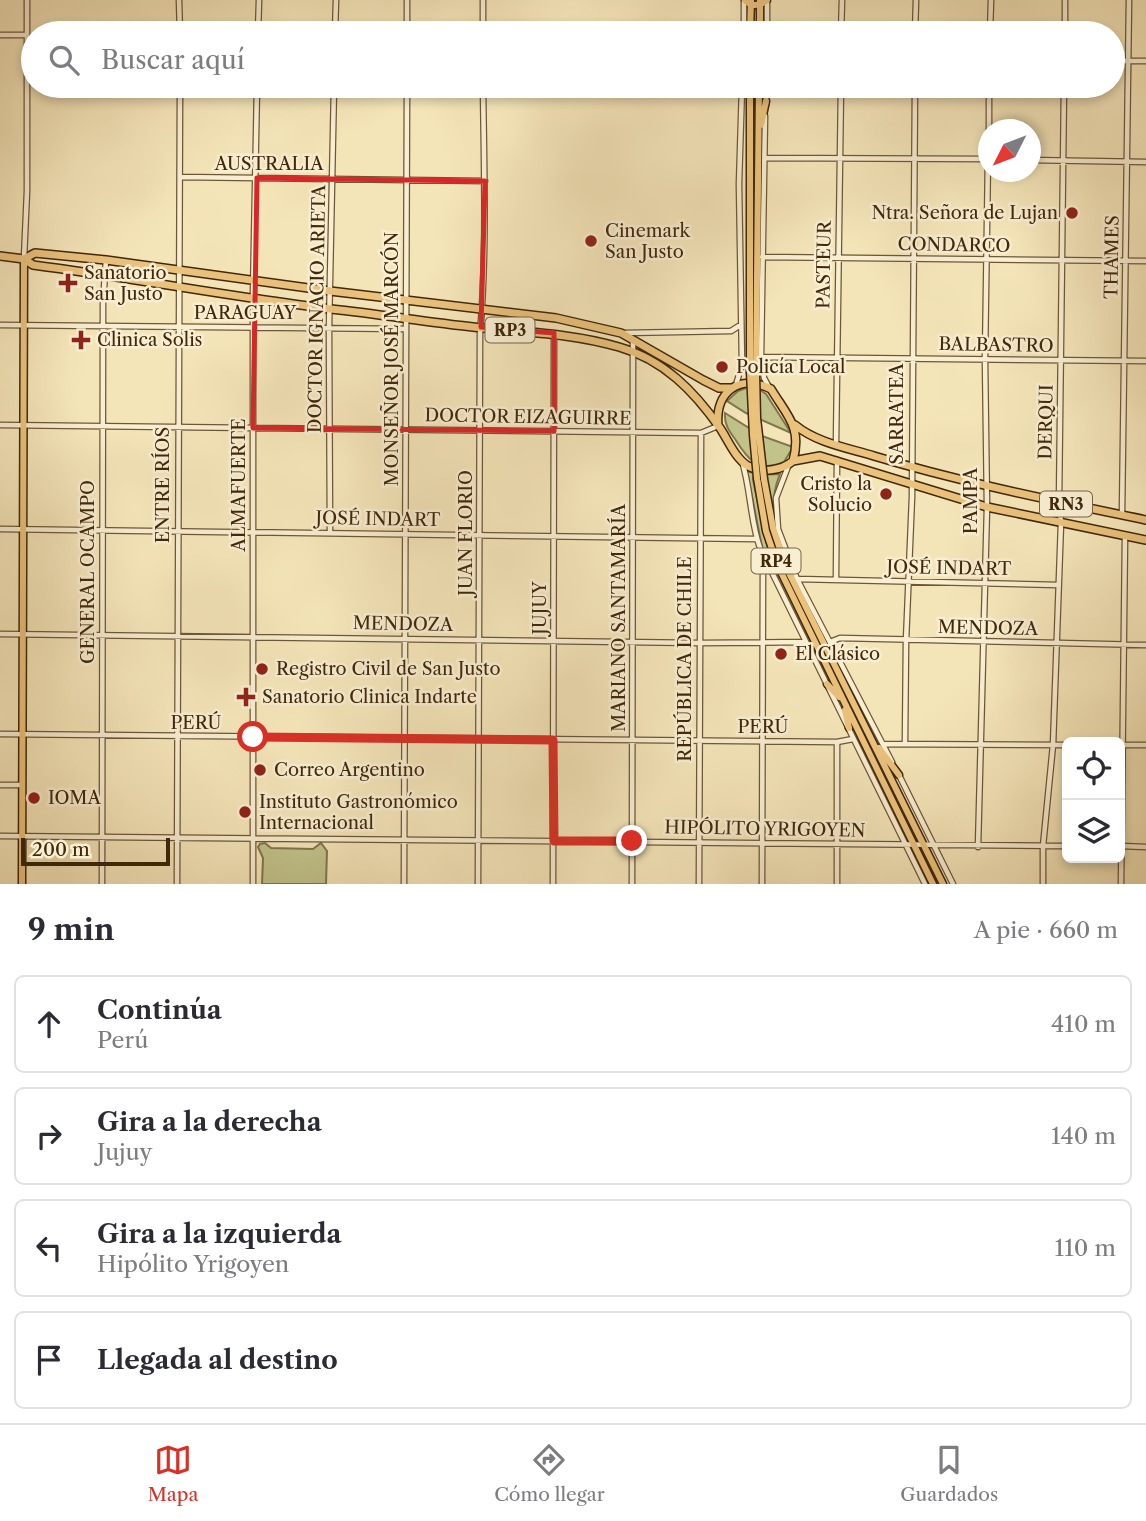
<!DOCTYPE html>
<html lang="es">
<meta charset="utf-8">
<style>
:root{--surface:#fff;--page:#f7f7f7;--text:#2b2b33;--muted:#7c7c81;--line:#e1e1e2;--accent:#d93025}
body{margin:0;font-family:"Libre Caslon Text",serif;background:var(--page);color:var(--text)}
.controls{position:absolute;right:21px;bottom:21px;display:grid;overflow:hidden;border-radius:10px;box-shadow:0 4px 10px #0003}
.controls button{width:63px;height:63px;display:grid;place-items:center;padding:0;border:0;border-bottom:2px solid var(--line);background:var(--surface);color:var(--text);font:35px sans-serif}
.compass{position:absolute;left:978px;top:119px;width:63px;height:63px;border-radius:50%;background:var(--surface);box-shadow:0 4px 10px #0003;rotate:228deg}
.scale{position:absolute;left:21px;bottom:18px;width:149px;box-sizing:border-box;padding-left:7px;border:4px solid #41280b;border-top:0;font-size:19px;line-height:24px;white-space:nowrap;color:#41280b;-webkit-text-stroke:5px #f8eed2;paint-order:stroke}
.stop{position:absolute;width:21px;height:21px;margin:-16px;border:5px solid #d93025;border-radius:50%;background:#fff}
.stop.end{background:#d93025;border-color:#fff;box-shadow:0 2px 7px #0008}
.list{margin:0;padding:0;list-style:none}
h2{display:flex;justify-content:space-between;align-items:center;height:91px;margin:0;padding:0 28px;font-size:30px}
h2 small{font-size:23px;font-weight:400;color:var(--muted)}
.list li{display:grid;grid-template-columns:46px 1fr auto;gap:21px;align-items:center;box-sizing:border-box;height:98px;margin:0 14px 14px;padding:0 14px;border:2px solid var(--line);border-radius:10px}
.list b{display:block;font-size:26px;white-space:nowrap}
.list p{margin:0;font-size:23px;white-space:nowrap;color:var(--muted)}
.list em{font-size:23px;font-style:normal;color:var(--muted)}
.icon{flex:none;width:38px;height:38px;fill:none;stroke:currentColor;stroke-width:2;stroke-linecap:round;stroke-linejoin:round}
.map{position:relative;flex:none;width:1146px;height:884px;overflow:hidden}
.search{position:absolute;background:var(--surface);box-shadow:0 4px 10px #0003;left:21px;right:21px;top:21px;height:77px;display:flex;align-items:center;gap:18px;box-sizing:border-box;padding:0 24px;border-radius:38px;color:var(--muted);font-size:26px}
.sheet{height:539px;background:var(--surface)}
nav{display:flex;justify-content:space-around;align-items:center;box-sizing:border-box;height:98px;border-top:2px solid var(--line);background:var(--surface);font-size:19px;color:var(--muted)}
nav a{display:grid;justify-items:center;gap:4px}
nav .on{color:var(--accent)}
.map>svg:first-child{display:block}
</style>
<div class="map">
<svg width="1146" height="884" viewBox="0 0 1146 884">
<rect width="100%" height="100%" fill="#f4e5b9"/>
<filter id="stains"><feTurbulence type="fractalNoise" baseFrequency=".00286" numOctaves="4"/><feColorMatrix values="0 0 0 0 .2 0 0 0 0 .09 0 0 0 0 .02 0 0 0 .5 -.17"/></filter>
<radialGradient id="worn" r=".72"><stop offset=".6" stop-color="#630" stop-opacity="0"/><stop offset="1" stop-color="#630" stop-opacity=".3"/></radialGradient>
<!-- green -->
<path fill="#c1c38b" stroke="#81764b" stroke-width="2" d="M746,388L760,390L766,394L791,433L746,413L727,401L738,391Z
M725,413L762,436L793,447L784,462C758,473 748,460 735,439C729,431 724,424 725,413Z
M747,471L759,475L780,474C766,508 777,538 790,570L883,750L865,721L790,572L778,540L766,482L753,480L768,550L833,689L821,670L762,547Z
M265,843L271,848L313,849L321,843L327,851L326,884H262L263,858L258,847L260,844Z"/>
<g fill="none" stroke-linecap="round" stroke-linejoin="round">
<!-- minor casing -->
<g stroke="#6e5736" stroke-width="7">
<path id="minor" d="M179,0L180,33
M744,27V0
M258,33L259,0
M335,33L336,0
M407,33V0
M483,33V0
M767,33V0
M841,33L842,0
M915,33L916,0
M990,33L991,0
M1065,33V0
M0,35H27
M1113,61H1146
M766,104V86
M765,116L761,357L764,378L770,389
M989,130V86
M765,158L988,159
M1030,160L1146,162
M180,177L485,181
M762,257L1146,261
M24,258L27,191V0
M0,325L405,329
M624,333L731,331L739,326
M761,357L1146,361
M736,385L742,364L739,184L742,86
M0,425L701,433L718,426
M836,444L841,86
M742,461C751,490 750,520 760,548L925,884
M789,464L776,498L778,529L797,579L892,762
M1122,514L1129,0
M0,529L756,539
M330,533L329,328L334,86
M797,579L1058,585
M836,579L837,460
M0,634L699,643L806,642
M830,642L840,638L1146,645
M0,734L837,742L853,739
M905,743L906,641L912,497L915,86
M883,744L1067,745
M1120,745H1146
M898,773L953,884
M0,785H22
M0,836L1067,846
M1121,846L1146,847
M978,847L987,507L985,359L988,156
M102,884L103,302L106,260
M177,884L180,86
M253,884V294L257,86
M404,884L407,86
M478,884L480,334C487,251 484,168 483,86
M553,884L554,335
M632,884L633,340
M699,884L701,433
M762,884L763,557
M837,884V742
M1043,884V846L1053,745L1061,523L1059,503L1064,86
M1121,884L1125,536"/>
</g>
<!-- major casing -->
<g stroke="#41280b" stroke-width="9">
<path id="major" d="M745,0C750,7 761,6 767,0
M744,25L745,33
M750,33L751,0
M760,33V0
M750,86V372
M761,125L766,101
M756,373L759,86
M757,478L766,531L778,566L933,884
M764,479L773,528L786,567L943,884
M827,684L839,697
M845,710L849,728
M879,748L899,775
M22,884L24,259"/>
</g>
<!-- highway casing -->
<g stroke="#41280b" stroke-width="10">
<path id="highway" d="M0,256L24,259L33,265C133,278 232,297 331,309C379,314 426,322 473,327C522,332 571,333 619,347C664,360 694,391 720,428C728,440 735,458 748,466C762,473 781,471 793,461C802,427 788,417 771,389C739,373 715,392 718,426
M24,259L35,253L106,260L330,291L556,318L621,333L703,380L719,388H732
M795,425C817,443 848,448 874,456C964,483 1055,501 1146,520
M793,461L820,456L987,507L1146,540"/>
</g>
<!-- minor -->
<use href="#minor" stroke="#f8eed2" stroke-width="4.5"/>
<!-- major -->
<use href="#major" stroke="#eac27c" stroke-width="6"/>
<!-- highway -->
<use href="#highway" stroke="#eac27c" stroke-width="7"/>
<!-- major-bridge casing -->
<g stroke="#41280b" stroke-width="9" stroke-linecap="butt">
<path id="major-bridge" d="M750,372L753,435L757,478
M756,373L757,418L764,479"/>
</g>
<!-- major-bridge -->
<use href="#major-bridge" stroke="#eac27c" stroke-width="6"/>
</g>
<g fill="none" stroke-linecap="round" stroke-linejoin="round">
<!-- route -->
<path stroke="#d93025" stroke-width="9" d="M253,737L553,740L554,841H632"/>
</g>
<!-- marked area -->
<path fill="none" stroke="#d62828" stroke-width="5" stroke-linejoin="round" d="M257,178L485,181L481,327L554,333V431L253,428Z"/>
<!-- markers -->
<g fill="#8f2418" stroke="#f8eed2" stroke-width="2.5">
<circle cx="1072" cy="213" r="7"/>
<circle cx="591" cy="241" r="7"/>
<path d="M64.5 272.5h7v7h7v7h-7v7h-7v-7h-7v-7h7z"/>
<path d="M77.5 329.5h7v7h7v7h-7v7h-7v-7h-7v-7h7z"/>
<circle cx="722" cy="367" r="7"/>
<circle cx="886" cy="494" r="7"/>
<circle cx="781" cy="654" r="7"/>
<circle cx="262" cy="669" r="7"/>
<path d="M242.5 686.5h7v7h7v7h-7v7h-7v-7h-7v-7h7z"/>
<circle cx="260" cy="770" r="7"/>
<circle cx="34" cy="798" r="7"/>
<circle cx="245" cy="812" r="7"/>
</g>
<g text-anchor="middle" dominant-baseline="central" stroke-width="5" stroke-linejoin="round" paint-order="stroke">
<!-- shield labels -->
<g fill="#f8eed2" stroke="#786347" stroke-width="2">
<rect x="485.5" y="317.5" width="49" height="25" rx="5"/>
<rect x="1040" y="491.5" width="52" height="25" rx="5"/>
<rect x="751.5" y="548.5" width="49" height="25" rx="5"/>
</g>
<g font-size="16" font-weight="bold" fill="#41280b">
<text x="510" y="330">RP3</text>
<text x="1066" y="504">RN3</text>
<text x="776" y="561">RP4</text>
</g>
<!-- street labels -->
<g font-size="18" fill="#41280b" stroke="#f8eed2">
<text x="269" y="164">AUSTRALIA</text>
<text transform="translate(954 245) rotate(1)">CONDARCO</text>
<text transform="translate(1112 257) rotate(-89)">THAMES</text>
<text transform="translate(824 265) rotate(-89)">PASTEUR</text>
<text transform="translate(317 309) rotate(-89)">DOCTOR IGNACIO ARIETA</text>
<text x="245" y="313">PARAGUAY</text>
<text transform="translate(996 345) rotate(1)">BALBASTRO</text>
<text transform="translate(392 359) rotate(-90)">MONSEÑOR JOSÉ MARCÓN</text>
<text transform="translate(897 414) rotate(-90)">SARRATEA</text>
<text transform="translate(528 417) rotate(1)">DOCTOR EIZAGUIRRE</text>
<text transform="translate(1046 422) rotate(-89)">DERQUI</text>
<text transform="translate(163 485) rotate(-90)">ENTRE RÍOS</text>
<text transform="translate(239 485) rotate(-90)">ALMAFUERTE</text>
<text transform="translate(971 501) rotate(-90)">PAMPA</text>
<text transform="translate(378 519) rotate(1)">JOSÉ INDART</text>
<text transform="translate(466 533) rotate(-90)">JUAN FLORIO</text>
<text transform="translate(949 568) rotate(1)">JOSÉ INDART</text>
<text transform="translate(88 572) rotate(-90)">GENERAL OCAMPO</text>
<text transform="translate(540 608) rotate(-90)">JUJUY</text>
<text transform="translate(619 618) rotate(-90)">MARIANO SANTAMARÍA</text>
<text transform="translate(403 624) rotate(1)">MENDOZA</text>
<text transform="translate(988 628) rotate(1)">MENDOZA</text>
<text transform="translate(685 659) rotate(-90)">REPÚBLICA DE CHILE</text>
<text x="196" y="723">PERÚ</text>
<text x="763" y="727">PERÚ</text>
<text transform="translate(765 829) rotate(1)">HIPÓLITO YRIGOYEN</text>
</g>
<!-- poi labels -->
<g font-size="18" fill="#41280b" stroke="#f8eed2" text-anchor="start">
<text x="1058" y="213" text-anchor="end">Ntra. Señora de Lujan</text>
<text x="605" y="231">Cinemark<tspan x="605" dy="21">San Justo</tspan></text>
<text x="84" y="273">Sanatorio<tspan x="84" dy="21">San Justo</tspan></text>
<text x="97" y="340">Clinica Solis</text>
<text x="736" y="367">Policía Local</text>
<text x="872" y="484" text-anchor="end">Cristo la<tspan x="872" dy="21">Solucio</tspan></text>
<text x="795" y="654">El Clásico</text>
<text x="276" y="669">Registro Civil de San Justo</text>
<text x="262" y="697">Sanatorio Clinica Indarte</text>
<text x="274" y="770">Correo Argentino</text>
<text x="48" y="798">IOMA</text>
<text x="259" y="802">Instituto Gastronómico<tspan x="259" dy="21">Internacional</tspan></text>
</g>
</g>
<rect width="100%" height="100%" filter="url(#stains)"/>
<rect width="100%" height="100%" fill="url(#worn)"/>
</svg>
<div class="controls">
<button><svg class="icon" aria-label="locate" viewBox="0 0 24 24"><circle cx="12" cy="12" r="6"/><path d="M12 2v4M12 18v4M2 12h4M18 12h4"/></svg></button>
<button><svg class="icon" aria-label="layers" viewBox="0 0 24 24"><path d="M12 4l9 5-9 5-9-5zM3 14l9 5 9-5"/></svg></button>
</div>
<svg class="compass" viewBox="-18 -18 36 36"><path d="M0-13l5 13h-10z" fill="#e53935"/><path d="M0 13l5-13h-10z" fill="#7c7c81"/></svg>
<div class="scale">200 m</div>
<div class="stop" style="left:253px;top:737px"></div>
<div class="stop end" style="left:632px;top:841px"></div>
<div class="search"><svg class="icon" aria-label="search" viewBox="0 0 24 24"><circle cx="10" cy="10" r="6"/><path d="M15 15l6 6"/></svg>Buscar aquí</div>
</div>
<section class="sheet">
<h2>9 min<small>A pie · 660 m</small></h2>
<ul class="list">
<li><svg class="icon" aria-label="ahead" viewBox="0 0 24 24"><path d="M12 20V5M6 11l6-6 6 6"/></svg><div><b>Continúa</b><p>Perú</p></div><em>410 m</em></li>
<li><svg class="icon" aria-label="right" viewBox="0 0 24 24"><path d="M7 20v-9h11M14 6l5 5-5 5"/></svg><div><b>Gira a la derecha</b><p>Jujuy</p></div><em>140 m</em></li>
<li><svg class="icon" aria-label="left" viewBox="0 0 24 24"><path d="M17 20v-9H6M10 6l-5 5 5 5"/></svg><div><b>Gira a la izquierda</b><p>Hipólito Yrigoyen</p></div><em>110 m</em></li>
<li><svg class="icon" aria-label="arrive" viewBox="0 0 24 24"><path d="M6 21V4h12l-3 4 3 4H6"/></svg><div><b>Llegada al destino</b></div></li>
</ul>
</section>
<nav>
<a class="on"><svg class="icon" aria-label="map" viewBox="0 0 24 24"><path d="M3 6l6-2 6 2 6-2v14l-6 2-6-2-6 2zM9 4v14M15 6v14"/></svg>Mapa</a>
<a><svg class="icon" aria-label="directions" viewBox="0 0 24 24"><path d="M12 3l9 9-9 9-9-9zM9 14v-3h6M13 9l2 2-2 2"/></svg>Cómo llegar</a>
<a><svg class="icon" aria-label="saved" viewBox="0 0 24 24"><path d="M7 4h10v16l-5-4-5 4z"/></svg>Guardados</a>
</nav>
